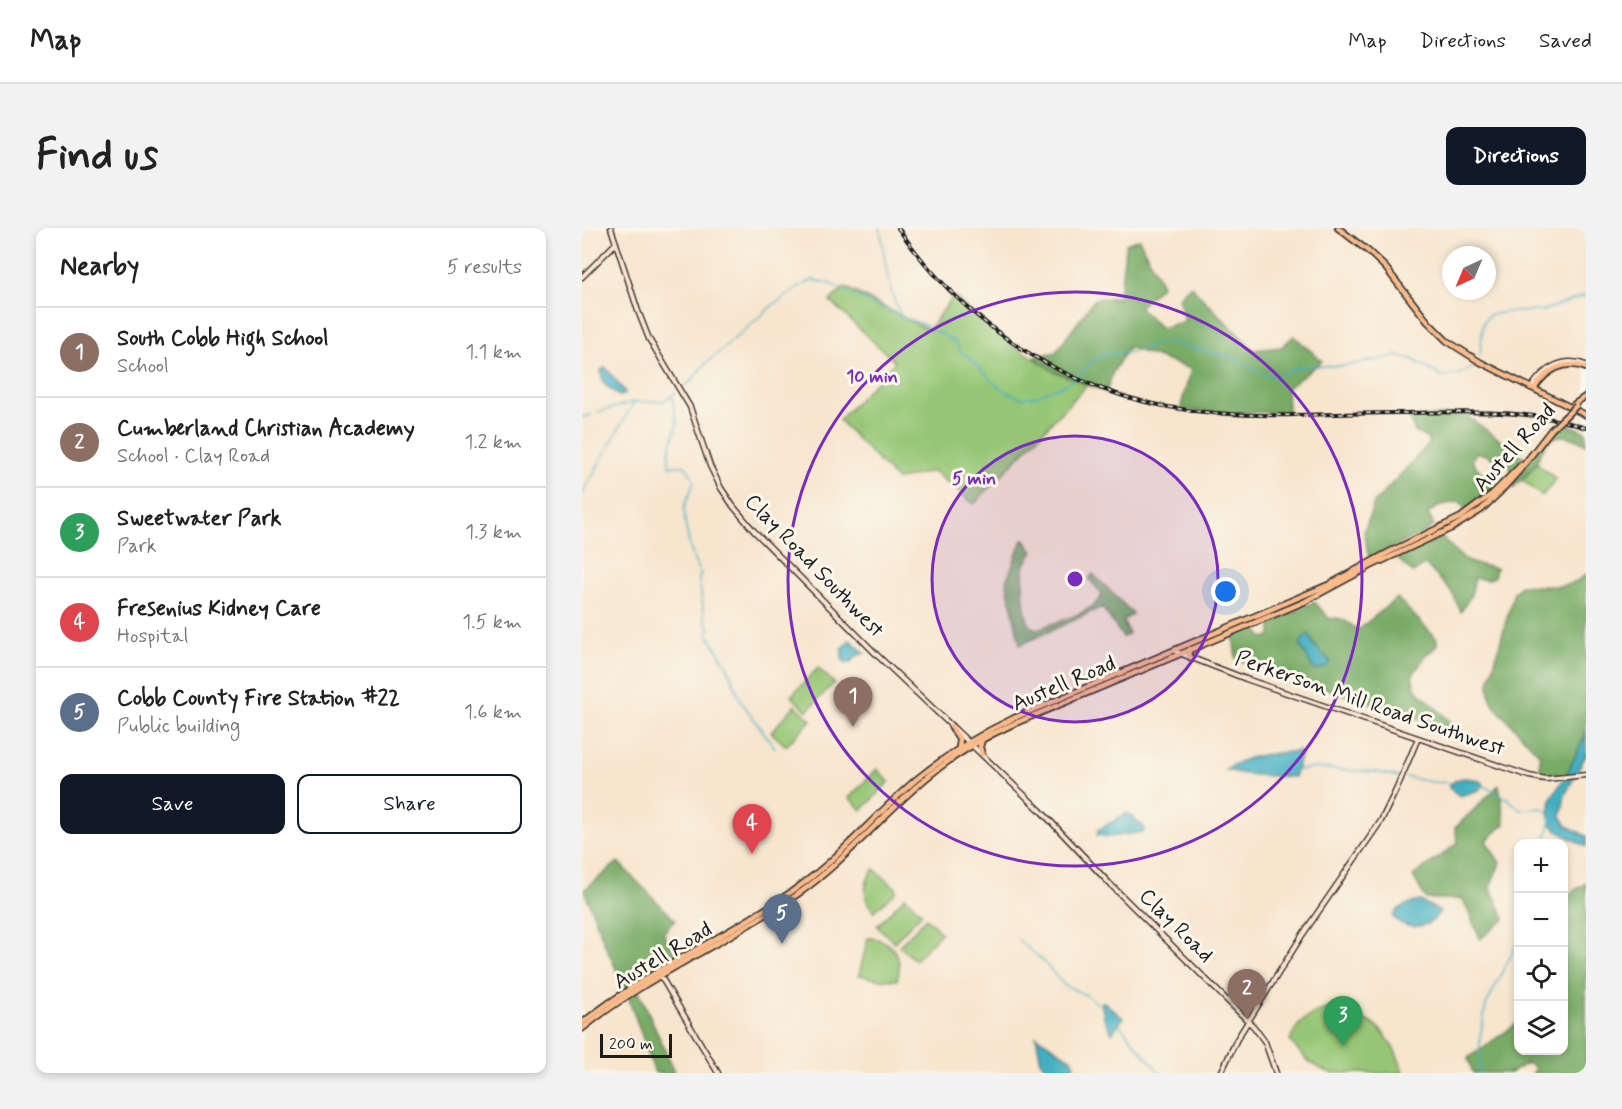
<!DOCTYPE html>
<meta charset="utf-8">
<style>
:root{--surface:#fff;--page:#f2f2f2;--text:#222;--muted:#767676;--line:#e0e0e0;--accent:#111827}
body{margin:0;font-family:Mynerve,sans-serif;background:var(--page);color:var(--text)}
.controls{position:absolute;right:18px;bottom:18px;display:grid;overflow:hidden;border-radius:12px;box-shadow:0 3px 9px #0003}
.controls button{width:54px;height:54px;display:grid;place-items:center;padding:0;border:0;border-bottom:2px solid var(--line);background:var(--surface);color:var(--text);font:30px sans-serif}
.compass{position:absolute;left:860px;top:18px;width:54px;height:54px;border-radius:50%;background:var(--surface);box-shadow:0 3px 9px #0003;rotate:224deg}
.scale{position:absolute;left:18px;bottom:15px;width:72px;box-sizing:border-box;padding-left:6px;border:3px solid #1c1c1c;border-top:0;font-size:16px;line-height:21px;white-space:nowrap;color:#1c1c1c;-webkit-text-stroke:4px #fbf7ec;paint-order:stroke}
.you{position:absolute;left:644px;top:364px;width:21px;height:21px;margin:-15px;border:4px solid #fff;border-radius:50%;background:#1a73e8;box-shadow:0 0 0 9px #1a73e833}
.badge{display:grid;place-items:center;width:39px;height:39px;border-radius:50%;background:var(--accent);color:#fff;font-size:20px;font-weight:700}
.pin{position:absolute;translate:-50% -50px;filter:drop-shadow(0 2px 3px #0008)}
.pin::after{content:'';position:absolute;top:32px;width:21px;height:18px;background:inherit;clip-path:polygon(0 0,100% 0,50% 100%)}
.list{margin:0;padding:0;list-style:none}
h2{display:flex;justify-content:space-between;align-items:center;height:78px;margin:0;padding:0 24px;font-size:26px}
h2 small{font-size:20px;font-weight:400;color:var(--muted)}
.list li{display:grid;grid-template-columns:39px 1fr auto;gap:18px;align-items:center;box-sizing:border-box;height:90px;padding:0 24px;border-top:2px solid var(--line)}
.list b{display:block;font-size:22px;white-space:nowrap}
.list p{margin:0;font-size:20px;white-space:nowrap;color:var(--muted)}
.list em{font-size:20px;font-style:normal;color:var(--muted)}
.actions{display:flex;gap:12px;padding:18px 24px}
.actions a{flex:1;padding:14px 0;border:2px solid var(--accent);border-radius:12px;text-align:center;font-size:21px;color:var(--accent)}
.actions .main{background:var(--accent);color:#fff}
.icon{flex:none;width:33px;height:33px;fill:none;stroke:currentColor;stroke-width:2;stroke-linecap:round;stroke-linejoin:round}
.map{position:relative;flex:none;width:1004px;height:845px;overflow:hidden;border-radius:12px}
header{display:flex;align-items:center;gap:36px;box-sizing:border-box;height:84px;padding:0 30px;background:var(--surface);border-bottom:2px solid var(--line)}
header strong{font-size:28px}
nav{display:flex;gap:33px;margin-inline-start:auto;font-size:21px}
.intro{display:flex;align-items:center;justify-content:space-between;box-sizing:border-box;height:144px;padding:0 36px}
h1{margin:0;font-size:42px}
.button{padding:15px 27px;border-radius:12px;background:var(--accent);color:#fff;font-size:21px;font-weight:700}
main{display:flex;gap:36px;padding:0 36px}
aside{flex:1;background:var(--surface);border-radius:12px;box-shadow:0 3px 9px #0003}
.map>svg:first-child{display:block}
</style>
<header>
<strong>Map</strong>
<nav><a>Map</a><a>Directions</a><a>Saved</a></nav>
</header>
<div class="intro"><h1>Find us</h1><a class="button">Directions</a></div>
<main>
<aside>
<h2>Nearby<small>5 results</small></h2>
<ul class="list">
<li><span class="badge" style="background:#8d6e63">1</span><div><b>South Cobb High School</b><p>School</p></div><em>1.1 km</em></li>
<li><span class="badge" style="background:#8d6e63">2</span><div><b>Cumberland Christian Academy</b><p>School · Clay Road</p></div><em>1.2 km</em></li>
<li><span class="badge" style="background:#2e9e5b">3</span><div><b>Sweetwater Park</b><p>Park</p></div><em>1.3 km</em></li>
<li><span class="badge" style="background:#e0444e">4</span><div><b>Fresenius Kidney Care</b><p>Hospital</p></div><em>1.5 km</em></li>
<li><span class="badge" style="background:#5c6f8a">5</span><div><b>Cobb County Fire Station #22</b><p>Public building</p></div><em>1.6 km</em></li>
</ul>
<div class="actions"><a class="main">Save</a><a>Share</a></div>
</aside>
<div class="map">
<svg width="1004" height="845" viewBox="0 0 1004 845">
<rect width="100%" height="100%" fill="#fbf7ec"/>
<filter id="ink" filterUnits="userSpaceOnUse"><feTurbulence type="fractalNoise" baseFrequency=".0167" numOctaves="2"/><feDisplacementMap in="SourceGraphic" scale="12" xChannelSelector="R" yChannelSelector="G"/><feConvolveMatrix kernelMatrix="1 2 1 2 8 2 1 2 1" color-interpolation-filters="sRGB"/></filter>
<filter id="wash" filterUnits="userSpaceOnUse"><feTurbulence type="fractalNoise" baseFrequency=".008" numOctaves="4" result="noise"/><feDisplacementMap in="SourceGraphic" scale="24" xChannelSelector="R" yChannelSelector="G"/><feGaussianBlur stdDeviation="1.35" result="paint"/><feColorMatrix in="noise" values="0 0 0 0 0 0 0 0 0 0 0 0 0 0 0 0 0 1.4 0 .05"/><feComposite in="paint" operator="in"/></filter>
<g filter="url(#wash)">
<rect width="100%" height="100%" fill="#f7e5ce"/>
<!-- green -->
<path fill="#96c675" stroke="#597148" stroke-width="1.5" d="M263,59L346,102L372,68C411,106 454,136 505,157L392,276L351,243L315,252L257,192L313,134L248,73Z
M955,235L974,251L960,268L940,252Z
M236,440L252,455L225,483L209,468Z
M213,477L229,492L204,518L189,504Z
M295,541L307,554L280,582L267,570Z
M292,641L314,660V664L292,683C280,669 281,655 292,641Z
M323,669L340,685L312,714L295,698Z
M344,690L359,705L333,732L317,718Z
M286,710C311,711 322,729 315,752L295,751L277,747Z
M747,780C779,792 795,788 813,823C816,830 820,837 821,845H750C730,840 721,828 708,813C713,795 730,784 747,780Z"/>
<!-- forest -->
<path fill="#78ab66" stroke="#4a6441" stroke-width="1.5" d="M557,11L580,57L557,79L579,100L603,93L596,70L609,57L618,68L672,122L699,119L712,108L740,133L705,160L706,184L646,185L598,182L609,141L546,119L531,144L524,164L471,143L452,129L474,124L513,71L537,69L544,16Z
M882,186L942,229L931,242L907,228L894,224L890,233L896,241L914,259L884,282L877,274L859,277L846,285L852,298L839,306L787,330L782,304L792,275L846,217V211L833,204L827,190Z
M983,195L1004,204V216C987,207 971,202 960,222C957,226 957,231 954,235C948,244 939,252 931,260V256C942,243 968,198 983,195Z
M861,310L876,326L889,335L914,340L912,349L905,352L893,350L889,367L879,384L869,363L843,336L831,345L814,329Z
M442,311L451,324C448,328 445,332 443,337C439,347 442,386 447,396C449,400 451,400 455,401C473,394 514,385 520,366L507,351L511,346L551,386L541,393L547,406L541,409L520,379L438,417L424,352C432,339 433,324 442,311Z
M1004,346V495L1003,508L984,548L958,546V527L913,479L908,468L907,455L932,364L940,357C962,358 987,363 1004,346Z
M815,370L855,411V418L844,427L830,448L833,460L880,505L654,431L651,406L671,397L681,410L689,408V396L732,374L748,391C759,387 768,396 776,402Z
M917,557L923,596L904,613L918,635L908,659L923,691L898,711L881,671H844L831,648L876,615L873,600Z
M36,634L93,692L81,705L96,728L53,754L93,845H73L43,760L23,717L2,662Z
M1004,655V845H951L953,839L945,835L928,845H891L886,830L936,795V822H981L982,669Z"/>
<!-- water -->
<path fill="#43afc1" stroke="#30666e" stroke-width="1.5" d="M23,139L43,164L42,167L37,168L21,155L19,143Z
M727,406L731,416L748,433L746,438L734,442L731,440L719,418V413Z
M268,412L283,425L276,427L268,435H263L260,430V421Z
M1004,495V527L983,567L979,588L985,598L1004,608V619L977,604L968,595L967,587L969,570L984,548L1003,508Z
M718,523L719,526L712,549L669,547L643,542C665,526 692,525 718,523Z
M881,550L892,551L900,554L902,557L897,562L878,568L867,560V558L874,552Z
M545,585L561,598L562,604L527,609L515,607L516,602Z
M838,673L858,683C849,701 825,704 811,689C815,679 827,675 838,673Z
M519,774H522L541,790L530,805L522,790Z
M454,808L491,832L492,837L485,845H468L459,834Z"/>
<g fill="none" stroke-linecap="round" stroke-linejoin="round">
<!-- stream -->
<path stroke="#43afc1" stroke-width="1.5" d="M298,0C303,29 305,63 320,89
M898,127L901,95L907,87L924,84L960,83L1004,67
M102,158L109,154L119,140L191,77L222,56L231,52L246,55L320,89L338,95L366,110L373,114L378,123L390,132L412,155L427,165L440,170L454,168L484,156L496,148L511,133L523,126L552,124L572,116L586,114L645,128L683,147H697L721,138H760L816,128L830,131L860,149L878,146L893,138
M90,168L95,196L87,223V238H103L111,249
M16,184L52,174L81,173L90,168L94,164
M0,189L9,187
M112,253C110,262 106,268 103,276C100,286 109,333 117,341
M0,266L52,174
M119,344L117,351L123,393L127,398L126,407L145,438L159,473L193,520
M715,542L731,540L794,544L817,549
M824,549L849,554L869,555
M901,558L909,561
M911,563L926,571L939,582L959,580L966,583
M963,616L969,591
M436,712L460,732L482,757L504,767L518,777
M538,797L578,845
M897,845L898,809L904,777L936,713"/>
</g>
</g>
<g filter="url(#ink)">
<g fill="none" stroke-linecap="round" stroke-linejoin="round">
<!-- secondary casing -->
<g stroke="#3d3a37" stroke-width="7">
<path id="secondary" d="M29,0L56,83L67,111L108,179L128,238L139,260L151,278L172,303L296,428L458,582L527,655L672,799L683,814L694,845
M0,49L34,15
M949,160C962,140 981,128 1004,137
M592,423L664,451L947,548L964,551L1004,547
M78,747L136,845
M639,845L655,811L721,706L799,593L815,560L836,510"/>
</g>
<!-- primary casing -->
<g stroke="#3d3a37" stroke-width="8">
<path id="primary" d="M756,0L786,23L803,39L846,94L865,113L898,134L1004,187
M952,161C964,142 982,131 1004,140
M991,177L1004,168
M608,421L606,425L610,431
M369,498L378,512L377,519
M400,526L398,519L400,512
M0,795C67,741 149,708 219,657C262,626 295,584 336,550C366,526 398,506 432,490L746,357L807,324L879,289L910,266L939,237
M0,801C66,747 146,714 216,666C260,635 294,594 334,559C363,533 394,513 429,497L722,374L789,338L870,300L899,282L918,264L937,243L969,202"/>
</g>
<!-- secondary -->
<use href="#secondary" stroke="#fde4d1" stroke-width="4"/>
<!-- primary -->
<use href="#primary" stroke="#fabb8b" stroke-width="4.5"/>
<!-- rail casing -->
<g stroke="#1c1c1c" stroke-width="4">
<path id="rail" d="M316,0C390,107 503,176 634,185C694,190 755,185 815,185C880,185 942,179 1004,200"/>
</g>
<!-- rail -->
<use href="#rail" stroke="#fbf7ec" stroke-width="1.5" stroke-dasharray="4.5" stroke-linecap="butt"/>
<!-- primary-bridge casing -->
<g stroke="#3d3a37" stroke-width="8" stroke-linecap="butt">
<path id="primary-bridge" d="M969,202L994,178"/>
</g>
<!-- primary-bridge -->
<use href="#primary-bridge" stroke="#fabb8b" stroke-width="4.5"/>
</g>
</g>
<!-- distance rings -->
<circle cx="493" cy="351" r="143" fill="#7b2cbf" fill-opacity=".12"/>
<g fill="none" stroke="#7b2cbf" stroke-width="3">
<circle cx="493" cy="351" r="143"/>
<circle cx="493" cy="351" r="287"/>
</g>
<g text-anchor="middle" dominant-baseline="central" stroke-width="6" stroke-linejoin="round" paint-order="stroke">
<!-- street labels -->
<g font-size="22" fill="#1c1c1c" stroke="#fbf7ec">
<text transform="translate(933 220) rotate(-48)">Austell Road</text>
<text transform="translate(232 338) rotate(46)">Clay Road Southwest</text>
<text transform="translate(482 456) rotate(-23)">Austell Road</text>
<text transform="translate(788 476) rotate(19)">Perkerson Mill Road Southwest</text>
<text transform="translate(594 698) rotate(45)">Clay Road</text>
<text transform="translate(81 728) rotate(-31)">Austell Road</text>
</g>
</g>
<circle cx="493" cy="351" r="9" fill="#7b2cbf" stroke="#fbf7ec" stroke-width="3"/>
<g font-size="18" text-anchor="middle" font-weight="bold" fill="#7b2cbf" stroke="#fbf7ec" stroke-width="6" stroke-linejoin="round" paint-order="stroke">
<text x="290" y="154">10 min</text>
<text x="392" y="256">5 min</text>
</g>
</svg>
<div class="controls">
<button>+</button>
<button>−</button>
<button><svg class="icon" aria-label="locate" viewBox="0 0 24 24"><circle cx="12" cy="12" r="6"/><path d="M12 2v4M12 18v4M2 12h4M18 12h4"/></svg></button>
<button><svg class="icon" aria-label="layers" viewBox="0 0 24 24"><path d="M12 4l9 5-9 5-9-5zM3 14l9 5 9-5"/></svg></button>
</div>
<svg class="compass" viewBox="-18 -18 36 36"><path d="M0-13l5 13h-10z" fill="#e53935"/><path d="M0 13l5-13h-10z" fill="#767676"/></svg>
<div class="scale">200 m</div>
<div class="you"></div>
<div class="pin badge" style="left:271px;top:499px;background:#8d6e63">1</div>
<div class="pin badge" style="left:665px;top:791px;background:#8d6e63">2</div>
<div class="pin badge" style="left:761px;top:818px;background:#2e9e5b">3</div>
<div class="pin badge" style="left:170px;top:626px;background:#e0444e">4</div>
<div class="pin badge" style="left:200px;top:716px;background:#5c6f8a">5</div>
</div>
</main>
